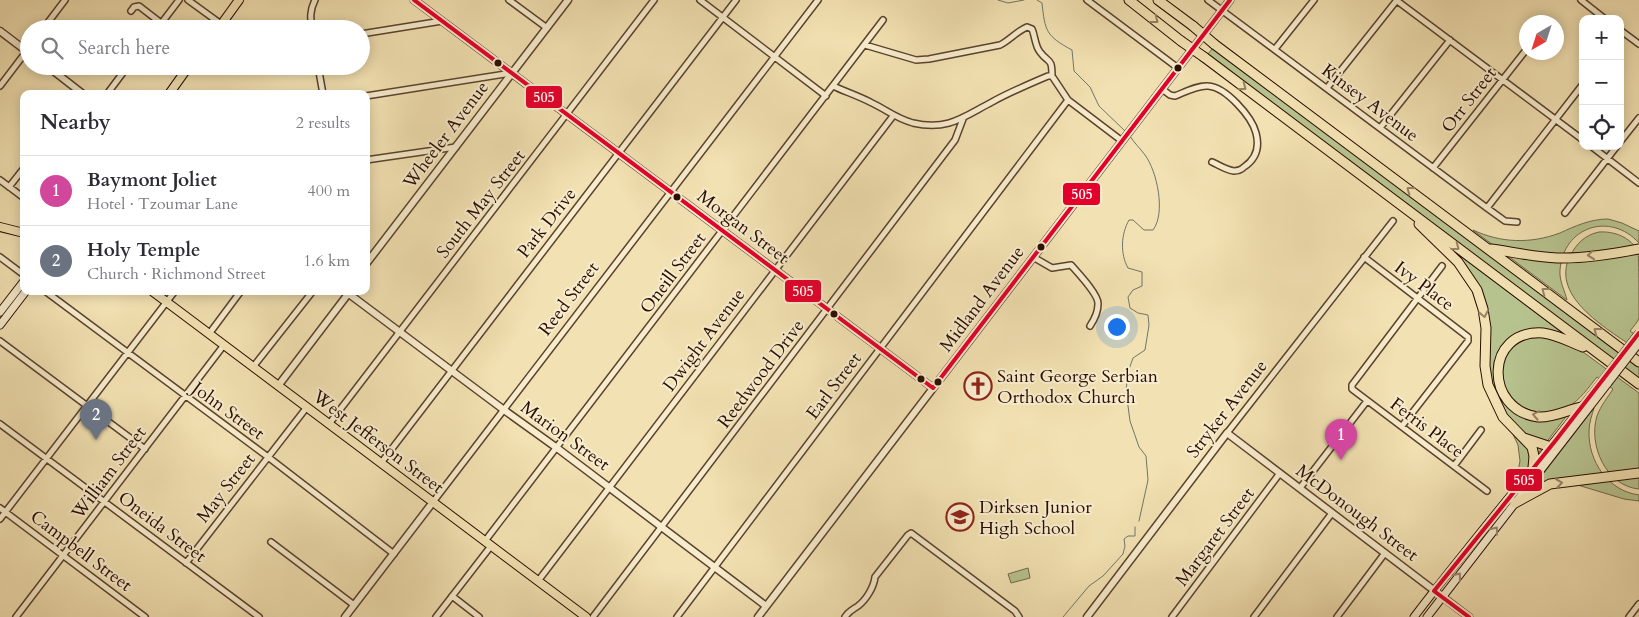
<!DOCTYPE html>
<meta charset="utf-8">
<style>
:root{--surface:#fff;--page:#f7f7f7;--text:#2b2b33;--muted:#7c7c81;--line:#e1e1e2;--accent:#b45309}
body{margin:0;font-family:Cardo,serif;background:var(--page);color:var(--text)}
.controls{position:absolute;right:15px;top:15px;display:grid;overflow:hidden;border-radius:10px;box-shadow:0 2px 12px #0003}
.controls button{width:45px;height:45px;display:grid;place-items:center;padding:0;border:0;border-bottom:1px solid var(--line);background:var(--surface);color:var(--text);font:25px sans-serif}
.compass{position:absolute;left:1519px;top:15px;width:45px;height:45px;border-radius:50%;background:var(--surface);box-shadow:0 2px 12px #0003;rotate:219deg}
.you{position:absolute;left:1116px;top:326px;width:18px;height:18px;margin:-12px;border:4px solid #fff;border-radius:50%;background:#1a73e8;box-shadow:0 0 0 8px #1a73e833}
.badge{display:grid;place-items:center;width:32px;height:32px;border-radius:50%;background:var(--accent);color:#fff;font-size:16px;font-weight:700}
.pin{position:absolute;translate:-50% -41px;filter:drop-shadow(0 1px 2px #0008)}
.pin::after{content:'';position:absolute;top:26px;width:18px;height:15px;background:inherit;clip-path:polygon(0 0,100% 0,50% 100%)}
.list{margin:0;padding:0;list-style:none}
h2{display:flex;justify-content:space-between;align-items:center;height:65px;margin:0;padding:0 20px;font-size:21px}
h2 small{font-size:16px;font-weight:400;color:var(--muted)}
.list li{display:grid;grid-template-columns:32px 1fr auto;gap:15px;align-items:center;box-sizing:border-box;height:70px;padding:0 20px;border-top:1px solid var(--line)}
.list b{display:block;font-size:19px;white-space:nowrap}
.list p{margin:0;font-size:16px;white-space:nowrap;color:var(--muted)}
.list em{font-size:16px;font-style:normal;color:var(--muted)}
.icon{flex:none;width:28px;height:28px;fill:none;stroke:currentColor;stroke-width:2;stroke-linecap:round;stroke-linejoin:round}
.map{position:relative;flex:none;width:1639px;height:617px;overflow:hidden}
.search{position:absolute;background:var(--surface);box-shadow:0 2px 12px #0003;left:20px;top:20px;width:350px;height:55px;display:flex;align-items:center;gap:12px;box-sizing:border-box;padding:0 18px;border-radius:28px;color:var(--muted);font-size:19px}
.panel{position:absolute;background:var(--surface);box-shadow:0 2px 12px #0003;left:20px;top:90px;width:350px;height:205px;border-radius:10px}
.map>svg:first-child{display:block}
</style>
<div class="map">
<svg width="1639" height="617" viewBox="0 0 1639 617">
<rect width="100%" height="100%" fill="#f2e1b2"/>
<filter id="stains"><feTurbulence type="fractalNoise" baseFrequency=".004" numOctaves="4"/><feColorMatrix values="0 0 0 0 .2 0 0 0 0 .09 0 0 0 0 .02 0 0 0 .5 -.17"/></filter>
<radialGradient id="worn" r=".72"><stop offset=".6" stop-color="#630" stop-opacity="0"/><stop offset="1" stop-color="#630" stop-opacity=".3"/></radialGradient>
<!-- green -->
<path fill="#b7c38f" stroke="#706848" d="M1214,47L1408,195L1639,366V380L1348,159L1343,157L1207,55Z
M1608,219L1622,223L1639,231V243C1610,211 1563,227 1560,270C1559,281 1565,291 1567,300L1473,230C1501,243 1530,244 1560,233C1575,226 1591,219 1608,219Z
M1599,232C1614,231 1631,237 1638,252C1639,255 1639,313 1639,318C1638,322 1633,327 1630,331L1639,337V351C1611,331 1549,298 1570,256C1577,243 1585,235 1599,232Z
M1439,240L1568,337L1559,334L1510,340L1495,380L1524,415L1568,414L1516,482L1520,461L1518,445L1491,388L1489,380L1486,310Z
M1548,337L1579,349L1639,393V489C1606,486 1588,445 1597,416C1601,405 1608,397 1613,389L1597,377C1588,388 1580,400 1568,407C1518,434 1474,363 1521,340C1528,337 1540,338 1548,337Z
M1594,408C1592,415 1589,423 1589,431C1588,461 1608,491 1639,495V501L1624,499L1571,483L1535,488L1533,487Z
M1540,463L1542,464L1480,544L1479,543L1495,519Z
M1028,568L1030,578L1011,583L1008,574Z"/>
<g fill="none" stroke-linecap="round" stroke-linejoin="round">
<!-- stream -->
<path stroke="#6d776a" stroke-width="1" d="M998,0L1008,3L1024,0
M1037,0L1042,3C1045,31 1046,36 1072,50L1074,71L1090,87L1099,106L1125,131
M1130,136C1134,143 1140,148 1145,155C1157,171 1166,213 1153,230H1144L1133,220H1129C1121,234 1120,254 1128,268L1142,272V286L1133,290L1128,297L1130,308L1138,313L1148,315L1149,325L1145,350L1133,358L1128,372L1126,391L1130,421L1139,447L1146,456L1148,480L1139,521
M1063,617L1089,586L1103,576L1123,554L1125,546L1124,539L1128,536H1135V527"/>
<!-- minor casing -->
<g stroke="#5b422c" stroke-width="8">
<path id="minor" d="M188,0L221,24
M509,0L547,28
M700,0L826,96
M1087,0L1178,68
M1208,0L1487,208L1505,221L1517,222
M1396,0L1583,140
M1581,0L1605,19
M131,11L134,7L139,6L161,23
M43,29L65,0
M157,29L179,0
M312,29C310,18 310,10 315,0
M1620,30L1639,44
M361,34L442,21
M865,45L916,60L929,59L1000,45C1010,40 1017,31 1027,27L1032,29C1035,36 1035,46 1040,52C1049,64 1052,57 1052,76
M1275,49L1314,0
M318,66L323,94
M0,86L29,48
M833,86C846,92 859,96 872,103C887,110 895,118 913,123C948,131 963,117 992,102C1010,92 1029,84 1048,76H1052L1068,100L1122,141
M1327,88L1397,0
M1162,89L1170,95L1175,96C1185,92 1198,85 1208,86C1226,87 1252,117 1256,133C1260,148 1256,159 1244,167C1241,170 1238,171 1234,171C1226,170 1219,165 1212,162
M107,94L128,66
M366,96L512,73
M1380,128L1450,40
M1620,142L1639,118
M1591,146L1639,183
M366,160L456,147
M1433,168L1526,50
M0,180L24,198
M9,187L24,168
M1487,208L1583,84
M1565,213L1617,146
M0,257L24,275
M1033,257L1052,268L1071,265C1078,273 1099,295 1098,304C1098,311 1094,320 1090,326
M1364,257L1468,337V341L1402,426
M1442,266L1352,385V389L1487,491
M45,291L268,457L394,554
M209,334L241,291
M0,341L145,449
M253,367L313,291
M0,424L259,617
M329,424L654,0
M1227,433L1393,221
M381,463L736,0
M1454,466L1481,430
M1300,488L1367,401
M433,502L818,0
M0,508L145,617
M0,519L175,291
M485,541L883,20
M271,542L354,605
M186,563L307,407
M538,581L893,116
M452,596L479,617
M16,617L224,345
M436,617L491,546
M593,617L955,140L963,119
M677,617L1068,100
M845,617C849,611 852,610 858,606C866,600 874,587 875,577L908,535L911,533L1015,611L1019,617
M1172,617L1280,473
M1254,617L1332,513
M1337,617L1385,553
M1629,617L1639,604"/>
</g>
<!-- tertiary casing -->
<g stroke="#5b422c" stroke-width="9">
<path id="tertiary" d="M414,0L933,388
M0,31L29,53
M47,66L83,94
M366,264L568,0
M345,291L504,410L557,448L766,606
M278,386L348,294
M345,617L433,502
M758,617L1230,0
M1087,617L1227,433L1469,617"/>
</g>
<!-- secondary casing -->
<g stroke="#290d00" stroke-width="9">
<path id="secondary" d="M0,312L24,281
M0,325L26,291
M1414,617C1475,537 1541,460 1603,380
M1427,617L1608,383"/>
</g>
<!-- primary casing -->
<g stroke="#290d00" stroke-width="10">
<path id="primary" d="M218,29L239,0
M169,94L189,66
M0,227L24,233
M152,291L586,617"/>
</g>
<!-- motorway casing -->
<g stroke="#290d00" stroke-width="11">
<path id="motorway" d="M1129,0L1181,41
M1158,0L1193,26
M1214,44L1639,362
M1204,57L1639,384
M1419,224L1458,262L1477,290L1483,309L1486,328L1485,366L1488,385L1503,417L1532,447L1534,456L1533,468
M1491,249C1513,252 1534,257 1557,258C1583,259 1613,254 1639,249
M1582,407C1567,410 1554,418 1538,417C1484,410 1484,329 1543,333C1558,335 1570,342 1583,347
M1524,438L1551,447
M1515,503L1550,484L1639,473"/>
</g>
<!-- minor -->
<use href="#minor" stroke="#f7eccd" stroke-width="5"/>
<!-- tertiary -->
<use href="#tertiary" stroke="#f7eccd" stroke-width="6"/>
<!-- secondary -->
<use href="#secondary" stroke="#f7eccd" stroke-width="7"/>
<!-- primary -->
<use href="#primary" stroke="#f2e1b2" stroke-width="8"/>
<!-- motorway -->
<use href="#motorway" stroke="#f2e1b2" stroke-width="9"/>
<!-- secondary-bridge casing -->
<g stroke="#290d00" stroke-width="9" stroke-linecap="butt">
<path id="secondary-bridge" d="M1603,380L1639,333
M1608,383L1639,343"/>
</g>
<!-- motorway-bridge casing -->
<g stroke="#290d00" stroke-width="11" stroke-linecap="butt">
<path id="motorway-bridge" d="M1193,26L1214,44
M1181,41L1204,57"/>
</g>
<!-- secondary-bridge -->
<use href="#secondary-bridge" stroke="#f7eccd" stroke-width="7"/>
<!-- motorway-bridge -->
<use href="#motorway-bridge" stroke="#f2e1b2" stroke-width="9"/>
<!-- bus-1 casing -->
<g stroke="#f7eccd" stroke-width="8">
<path id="bus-1" d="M414,0L933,388
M933,388L1230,0
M1469,617L1434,591L1556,440L1639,333"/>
</g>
<!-- bus-1 -->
<use href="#bus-1" stroke="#e4002b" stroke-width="4"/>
</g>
<!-- one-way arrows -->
<defs><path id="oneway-chevron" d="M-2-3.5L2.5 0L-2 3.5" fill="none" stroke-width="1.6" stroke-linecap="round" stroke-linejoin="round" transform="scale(1.25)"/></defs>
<g stroke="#988262">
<use href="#oneway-chevron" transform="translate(1155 20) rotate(38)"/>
<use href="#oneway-chevron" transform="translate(1243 87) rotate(37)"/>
<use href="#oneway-chevron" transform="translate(1410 190) rotate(-143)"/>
<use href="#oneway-chevron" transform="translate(1456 247) rotate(37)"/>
<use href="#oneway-chevron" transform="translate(1591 255) rotate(174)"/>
<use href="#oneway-chevron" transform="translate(1545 291) rotate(-143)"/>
<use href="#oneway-chevron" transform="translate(1484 314) rotate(79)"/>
<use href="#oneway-chevron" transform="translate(1597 331) rotate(-143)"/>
<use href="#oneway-chevron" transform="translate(1536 415) rotate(-169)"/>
<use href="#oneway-chevron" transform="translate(1559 483) rotate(-8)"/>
</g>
<g stroke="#9a8871">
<use href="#oneway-chevron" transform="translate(1495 530) rotate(-52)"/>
<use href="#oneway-chevron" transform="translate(1458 576) rotate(-52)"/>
</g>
<!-- icons -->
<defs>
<g id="church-ring" transform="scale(1.4375)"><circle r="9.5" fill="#f7eccd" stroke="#8f2418" stroke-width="1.5"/><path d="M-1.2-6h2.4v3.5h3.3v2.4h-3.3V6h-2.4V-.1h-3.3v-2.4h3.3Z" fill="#8f2418"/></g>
<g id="school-ring" transform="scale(1.4375)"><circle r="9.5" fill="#f7eccd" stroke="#8f2418" stroke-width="1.5"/><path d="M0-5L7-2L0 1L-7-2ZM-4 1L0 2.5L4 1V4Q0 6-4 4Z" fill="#8f2418"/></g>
</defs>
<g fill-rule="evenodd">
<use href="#church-ring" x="978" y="386"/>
<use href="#school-ring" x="960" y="517"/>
</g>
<!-- markers -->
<g fill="#290d00" stroke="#f7eccd" stroke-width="2">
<circle cx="498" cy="63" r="4.5"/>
<circle cx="1178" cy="68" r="4.5"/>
<circle cx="677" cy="197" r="4.5"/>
<circle cx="1041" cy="247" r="4.5"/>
<circle cx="834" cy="314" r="4.5"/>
<circle cx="921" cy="379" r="4.5"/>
<circle cx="938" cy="382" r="4.5"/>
</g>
<g text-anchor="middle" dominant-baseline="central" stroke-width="4" stroke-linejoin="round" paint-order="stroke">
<!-- street labels -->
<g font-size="18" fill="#290d00" stroke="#f7eccd">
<text transform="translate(1469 100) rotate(-52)">Orr Street</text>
<text transform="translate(1370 103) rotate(37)">Kinsey Avenue</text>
<text transform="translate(446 135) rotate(-53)">Wheeler Avenue</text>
<text transform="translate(481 204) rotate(-52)">South May Street</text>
<text transform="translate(547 223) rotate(-52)">Park Drive</text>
<text transform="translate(743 227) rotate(37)">Morgan Street</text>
<text transform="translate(673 273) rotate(-53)">Oneill Street</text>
<text transform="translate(1424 286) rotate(37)">Ivy Place</text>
<text transform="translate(569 299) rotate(-53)">Reed Street</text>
<text transform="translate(982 299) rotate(-53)">Midland Avenue</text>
<text transform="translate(704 340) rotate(-53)">Dwight Avenue</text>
<text transform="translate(761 374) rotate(-53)">Reedwood Drive</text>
<text transform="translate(834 386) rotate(-53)">Earl Street</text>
<text transform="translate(1227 409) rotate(-52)">Stryker Avenue</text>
<text transform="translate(228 411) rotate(36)">John Street</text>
<text transform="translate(1427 428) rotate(37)">Ferris Place</text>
<text transform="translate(565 436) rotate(36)">Marion Street</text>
<text transform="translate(378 442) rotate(37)">West Jefferson Street</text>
<text transform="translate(109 473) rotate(-53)">William Street</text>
<text transform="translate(226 488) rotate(-52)">May Street</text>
<text transform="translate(1357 513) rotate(37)">McDonough Street</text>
<text transform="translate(162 527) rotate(37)">Oneida Street</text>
<text transform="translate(1215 537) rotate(-53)">Margaret Street</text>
<text transform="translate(81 551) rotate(37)">Campbell Street</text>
</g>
<!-- poi labels -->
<g font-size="18" fill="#290d00" stroke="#f7eccd" text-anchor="start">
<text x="997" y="376">Saint George Serbian<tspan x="997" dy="21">Orthodox Church</tspan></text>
<text x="979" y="507">Dirksen Junior<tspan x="979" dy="21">High School</tspan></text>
</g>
</g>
<g stroke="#f7eccd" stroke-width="2">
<rect x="525" y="85" width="38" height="24" rx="5" fill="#e4002b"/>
<rect x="1062" y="182" width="39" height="24" rx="5" fill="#e4002b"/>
<rect x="784" y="279" width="38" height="24" rx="5" fill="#e4002b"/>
<rect x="1505" y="468" width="38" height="24" rx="5" fill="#e4002b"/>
</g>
<g font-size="14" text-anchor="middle" font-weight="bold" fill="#fff">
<text x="544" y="102">505</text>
<text x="1082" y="199">505</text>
<text x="803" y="296">505</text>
<text x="1524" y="485">505</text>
</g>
<rect width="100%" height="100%" filter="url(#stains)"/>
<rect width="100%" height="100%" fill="url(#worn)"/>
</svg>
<div class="controls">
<button>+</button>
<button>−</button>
<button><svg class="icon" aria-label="locate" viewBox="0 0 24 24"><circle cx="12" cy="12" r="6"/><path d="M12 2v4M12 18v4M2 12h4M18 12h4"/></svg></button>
</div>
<svg class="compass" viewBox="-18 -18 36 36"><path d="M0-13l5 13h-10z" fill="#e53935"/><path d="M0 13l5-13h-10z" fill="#7c7c81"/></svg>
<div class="you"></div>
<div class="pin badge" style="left:1341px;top:460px;background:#d1479c">1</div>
<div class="pin badge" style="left:96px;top:440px;background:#6b7280">2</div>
<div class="search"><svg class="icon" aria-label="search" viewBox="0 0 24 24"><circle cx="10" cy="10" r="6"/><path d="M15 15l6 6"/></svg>Search here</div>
<section class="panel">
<h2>Nearby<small>2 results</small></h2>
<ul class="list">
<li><span class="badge" style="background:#d1479c">1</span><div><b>Baymont Joliet</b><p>Hotel · Tzoumar Lane</p></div><em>400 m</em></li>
<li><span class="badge" style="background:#6b7280">2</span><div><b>Holy Temple</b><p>Church · Richmond Street</p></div><em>1.6 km</em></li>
</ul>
</section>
</div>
